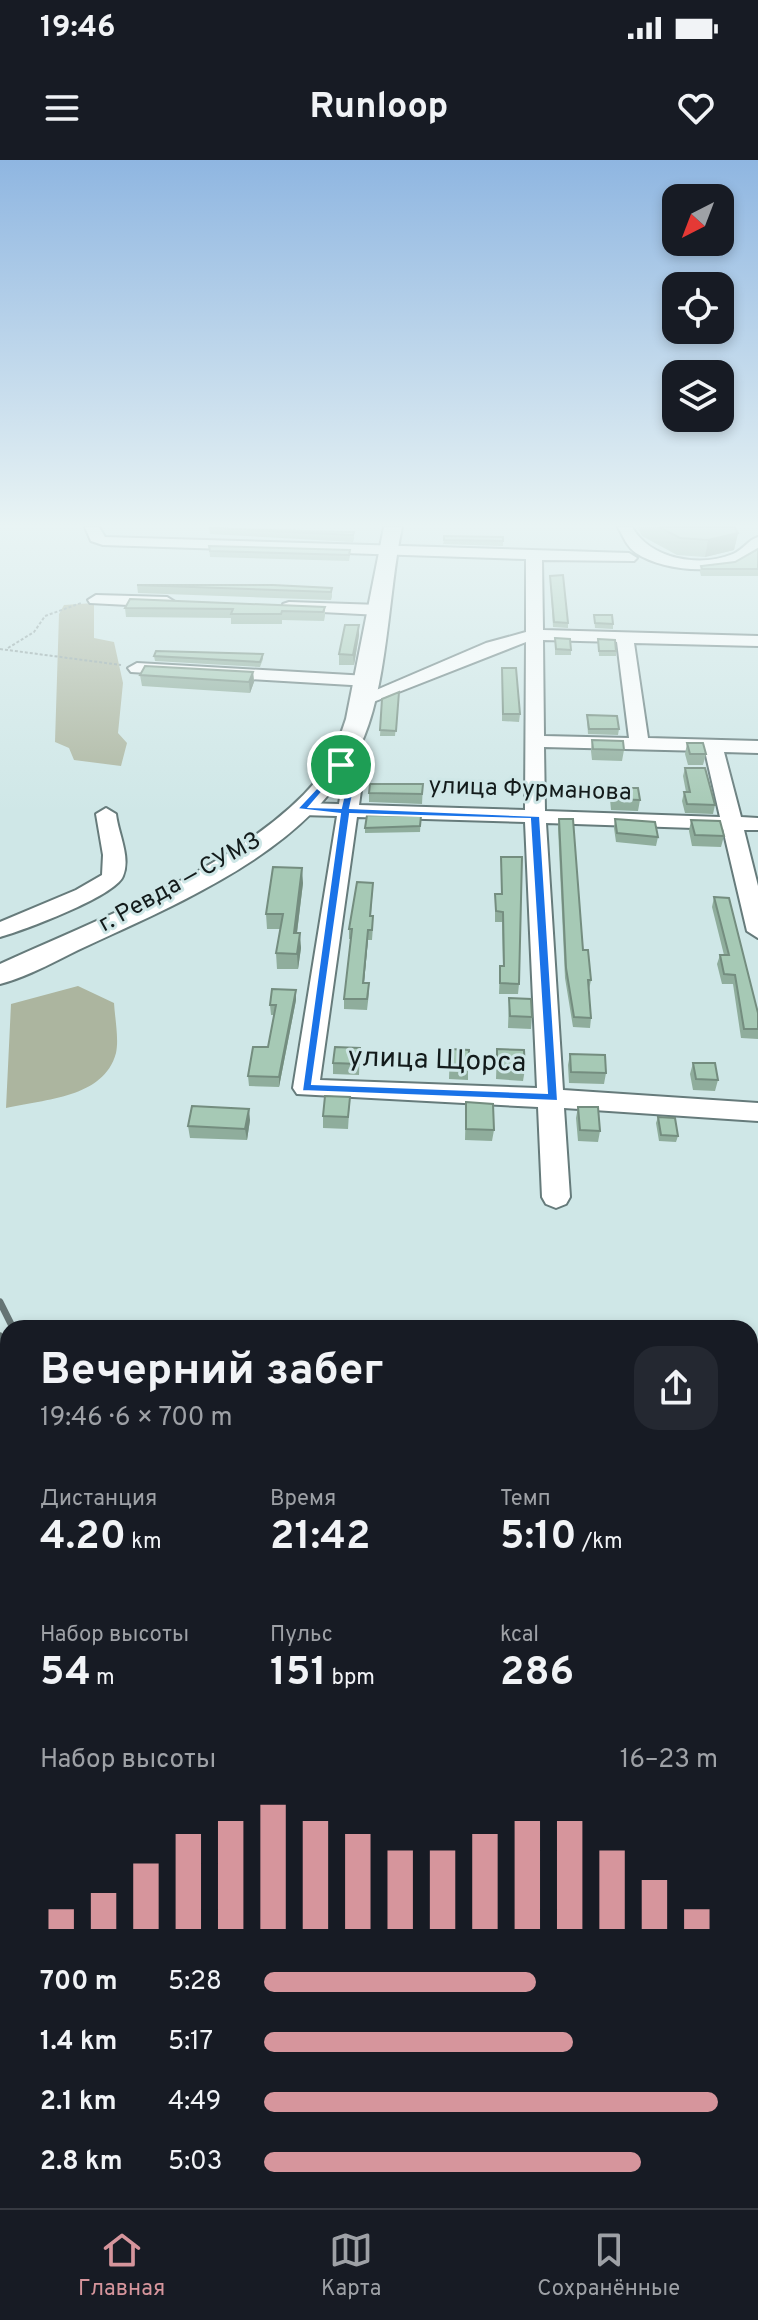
<!DOCTYPE html>
<html lang="ru">
<meta charset="utf-8">
<style>
:root{--surface:#171b24;--page:#242831;--text:#f1f3f6;--muted:#9ea1a6;--line:#363941;--accent:#d6959c}
body{margin:0;font-family:Overpass,sans-serif;background:var(--page);color:var(--text);height:100vh;display:flex;flex-direction:column;font-size:30px;white-space:nowrap}
*{box-sizing:border-box;margin:0}
p{font-size:26px;color:var(--muted)}
.icon{flex:none;width:44px;height:44px;fill:none;stroke:currentColor;stroke-width:2;stroke-linecap:round;stroke-linejoin:round}
.map{position:relative;flex:1;overflow:hidden}
.panel{position:absolute;left:0px;top:1160px;width:758px;height:888px;display:flex;flex-direction:column;background:var(--surface);border-radius:24px 24px 0 0;box-shadow:0 4px 12px #0003}
.panel>*{flex:none}
.needle{width:52px;rotate:222deg}
.tools{position:absolute;left:662px;top:24px;display:grid;gap:16px}
.tools a{display:grid;place-items:center;width:72px;height:72px;border-radius:16px;background:var(--surface);box-shadow:0 4px 12px #0003;font-size:40px}
.pin{position:absolute;display:grid;place-items:center;width:68px;height:68px;color:#fff;margin:-34px;border:4px solid #fff;border-radius:50%;box-shadow:0 2px 8px #0007}
.round{display:grid;place-items:center;flex:none;width:84px;height:84px;border-radius:24px;background:var(--page)}
.head{display:flex;align-items:center;justify-content:space-between;height:136px;padding:0 40px}
h1{font-size:44px;font-weight:700;line-height:60px}
.stats{display:grid;grid-template-columns:repeat(3,1fr);gap:12px;height:136px;padding:8px 40px}
.stats div{display:grid;align-content:center}
.stats b{font-size:40px;font-weight:700}
.stats small{font-size:22px;font-weight:400}
.stats p{font-size:22px}
.chart{height:224px;padding:16px 40px}
.chart p{display:flex;justify-content:space-between}
.chart svg{width:100%;height:144px;margin-top:8px;stroke:var(--accent);stroke-width:6}
ul{padding:0 40px;list-style:none;font-size:26px}
li{display:grid;grid-template-columns:128px 96px 1fr;align-items:center;height:60px}
li i{height:20px;border-radius:10px;background:var(--accent)}
.status{display:flex;justify-content:space-between;align-items:center;height:56px;padding:0 40px;background:var(--surface);direction:ltr}
.status svg{height:22px;fill:currentColor}
header{display:flex;justify-content:space-between;align-items:center;height:104px;padding:0 40px;background:var(--surface);font-size:36px;font-weight:700}
.tab-bar{display:flex;justify-content:space-around;align-items:center;height:112px;border-top:2px solid var(--line);background:var(--surface);font-size:22px;color:var(--muted)}
.tab-bar a{display:grid;justify-items:center;gap:4px}
.tab-bar .selected{color:var(--accent)}
.map>svg:first-child{display:block}
.built{fill:#bcdcdc}
.green{fill:#acb59f}
.lines{fill:none;stroke-linecap:round;stroke-linejoin:round}
.minor-casing{stroke:#667b7b;stroke-width:4}
.major-casing{stroke:#667b7b;stroke-width:4}
.path{stroke:#8c9e9e;stroke-width:2;stroke-dasharray:3 2;stroke-linecap:butt}
.minor{fill:#fff;fill-rule:evenodd}
.major{fill:#fff;fill-rule:evenodd}
.rail-far1{stroke:#657474;stroke-width:7}
.rail{stroke:#657474;stroke-width:9}
.wall{fill:#8fad9c}
.shaded-wall{fill:#748d7f}
.building{fill:#a6c9b5;stroke:#748d7f;stroke-width:2}
.route{fill:#1a73e8;stroke:#fff;stroke-width:2;fill-rule:evenodd}
.labels{text-anchor:middle;dominant-baseline:central;stroke-width:6;stroke-linejoin:round;paint-order:stroke}
.far-street-label{font-size:24px;fill:#131b1b;stroke:#cfe7e7}
.street-label{font-size:28px;fill:#131b1b;stroke:#cfe7e7}
</style>
<div class="status"><b>19:46</b><svg viewBox="0 0 49 12"><path d="M0 12V9h3v3zM5 12V6h3v6zM10 12V3h3v9zM15 12V0h3v12zM26 1h20v11H26zM47 4h2v5h-2z"/></svg></div>
<header><svg class="icon" aria-label="menu" viewBox="0 0 24 24"><path d="M4 6h16M4 12h16M4 18h16"/></svg>Runloop<svg class="icon" aria-label="heart" viewBox="0 0 24 24"><path d="M12 20l-8-8c-3-5 5-10 8-4 3-6 11-1 8 4z"/></svg></header>
<div class="map">
<svg width="758" height="2048" viewBox="0 0 758 2048">
<rect width="100%" height="100%" fill="#cfe7e7"/>
<path class="built" d="M8,1897V2040H68L69,2048H0V1900Z"/>
<path class="green" d="M94,443V478L114,482L123,523L118,573L127,583L121,606L74,600L69,588L55,582L59,454L64,445Z
M78,826L114,843C115,859 119,879 116,893C104,938 45,939 6,948L11,844Z"/>
<g class="lines">
<defs>
<path id="minor" d="M85,367H99L105,377L629,393L637,398L634,401L542,400L543,470L758,476V486L634,483L648,578L758,581V593L724,592L741,657L758,658V670H744L758,726V778L747,771L723,669L546,663L563,930L758,943V961L564,948L570,1037L566,1044L556,1048L546,1044L542,1037L538,947L297,934L293,928L337,656L301,655L291,649L301,643L339,644L343,617L331,605L341,599L348,601L363,616L359,645L525,650L526,482L368,544L362,545L353,540L486,483L526,472V399L103,385L91,381ZM543,480L617,482L629,578L544,576ZM544,587L705,591L720,657L545,651ZM357,657L525,662L537,928L320,920Z
M618,367H632C650,399 699,408 733,394C743,390 748,380 758,377V391C732,417 666,413 636,393C627,387 623,376 618,367Z
M96,435L167,437L175,442L167,447L90,443L88,440Z
M289,442L380,445L388,450L380,455L283,450V444Z
M137,503L368,516L377,521L368,526L131,512L128,508Z
M106,648L116,654C118,673 131,697 123,716C116,736 22,771 0,777V762L76,730L102,715L103,695L96,654Z"/>
<path id="major" d="M384,367H402C388,432 388,530 359,588C310,689 185,740 89,785C60,798 31,816 0,824V804C98,759 247,704 317,620C331,602 339,580 346,559Z"/>
</defs>
<use href="#minor" class="minor-casing"/>
<use href="#major" class="major-casing"/>
<path class="path" d="M8,488L34,472L45,456L81,443
M0,489L121,505"/>
<use href="#minor" class="minor"/>
<use href="#major" class="major"/>
<path class="rail-far1" d="M0,1142L13,1168
M0,1176L8,1191
M0,1365L8,1392"/>
<path class="rail" d="M127,2040L128,2048
M147,2040L148,2048
M636,2040L641,2048
M688,2040L694,2048"/>
</g>
<path class="wall" d="M637,367H734L738,373L734,390L705,397L677,395L642,376Z
M209,368L354,372V379L353,382L210,374Z
M503,377V386L443,384L444,380Z
M209,386L350,390V396L349,401L210,397Z
M758,389V416H701L700,412L701,406L735,402Z
M550,416L568,463V468L553,467Z
M137,425L332,428V437L331,440L138,433Z
M325,447V456L324,461L282,460V464H231V458L126,457L125,448Z
M594,455L613,464V469L595,468Z
M359,465V475L354,505H339V494Z
M555,478L571,490V495H555Z
M598,479L616,491V496H599Z
M263,494V499L260,507L155,501L154,496Z
M502,508L520,554L519,562L502,561Z
M253,512L254,522L250,533L142,526L140,515Z
M399,532L395,576H380L382,539Z
M587,555L619,569L618,575L588,574L587,560Z
M592,580L624,590L622,601L592,600L591,591Z
M687,583L706,594L703,605H688L685,594Z
M685,608L715,645L713,654L685,653L682,641L684,632H686L683,616Z
M423,624L422,644L369,642V633Z
M611,628L640,640L638,651L611,650L610,639Z
M421,656L420,672L365,673V668Z
M559,659L583,790L591,820L589,830L591,858L590,868L573,867L565,818L558,668Z
M615,659L658,677L656,686L616,682L614,668Z
M691,660L724,676L721,687L692,686L689,671Z
M501,697L519,824L518,834H499L500,806H503L502,762H495V734H501Z
M303,723L297,773L301,788L298,809H277L276,793L280,769H267L266,754Z
M373,723L371,756H373V766L372,780H368L364,823L369,833L367,850L344,849V839L351,779H349V769Z
M714,737L758,853V879L741,878L733,824H722L717,804L720,795H724L712,747Z
M509,838L532,857L531,869L508,868Z
M296,840L279,927L249,926L248,916L268,887L274,855H271L270,845Z
M360,888L359,915L333,914V903Z
M450,889L468,908V920L449,919Z
M497,889L525,909L523,921L496,919Z
M570,894L606,913L604,924L569,923L568,905Z
M693,903L718,920L715,931L693,930L690,914Z
M350,937L348,969L323,968V956Z
M466,942L494,970L492,981L465,980Z
M578,947L600,971L598,982L578,981L576,958Z
M658,957L678,976L676,982L659,981L656,963Z
M250,960L247,980L190,978L188,966Z"/>
<path class="shaded-wall" d="M738,373L734,390L705,397L708,380Z
M359,465V475L354,505L353,495Z
M253,512L254,522L250,533L249,522Z
M302,708L303,723L295,788L294,773Z
M368,770V780L363,833V823Z
M300,773L301,788L298,809L297,794Z
M296,830V840L279,927V917Z
M249,949L250,960L247,980L245,969Z"/>
<path class="building" d="M659,367H734L738,373L708,380L680,378Z
M209,368L305,371L354,372L353,375Z
M444,376L503,377V381L444,380Z
M209,386L350,390L349,395L210,391Z
M758,389V409H702L701,406L735,402Z
M563,415L568,463L554,462L550,416Z
M137,425H273L332,428L331,432Z
M130,439L325,447L323,452L282,451L281,454H231L233,449L125,448Z
M594,455H612L613,464L595,463Z
M345,465H359L353,495L339,494Z
M555,478L570,479L571,490L556,489Z
M598,479L615,480L616,491H599Z
M156,491L263,494L260,502L154,496Z
M145,506L253,512L249,522L140,515Z
M502,508H516L520,554H503Z
M399,532L396,571L380,570L382,539Z
M587,555L617,556L619,569H589Z
M592,580L623,581L624,590L593,589Z
M687,583H703L706,594H690Z
M685,608H705L715,645L687,644L684,632H690Z
M370,624H423L422,634L369,633Z
M611,628H638L640,640L613,639Z
M367,655L421,656L420,666L365,668Z
M559,659H573L583,790H588L591,820H588L591,858L574,857L566,808Z
M615,659L655,662L658,677L617,673Z
M691,660L720,661L724,676L695,675Z
M501,697H522L519,824L500,823V806H504L503,752L496,751L495,734H502Z
M273,707L302,708L294,773H300L297,794L276,793L283,754H266Z
M357,722L373,723L370,756H373L372,770H368L363,823H369L367,839H344L352,769H349Z
M714,737L729,738L758,853V869H744L735,815L724,814L720,795H729Z
M272,829L296,830L279,917L248,916L253,887H268L276,845H270Z
M509,838L531,839L532,857L510,856Z
M335,887L360,888L359,904L333,903Z
M450,889L469,890L468,908L449,907Z
M497,889L524,890L525,909L497,908Z
M570,894L605,895L606,913L571,912Z
M693,903H715L718,920L696,919Z
M325,936L350,937L348,957L323,956Z
M466,942L493,944L494,970L466,969Z
M192,946L249,949L245,969L188,966Z
M578,947H598L600,971L580,970Z
M658,957L675,958L678,976L661,975Z"/>
<linearGradient id="sky" x2="0" y2="1"><stop stop-color="#8fb6e1"/><stop offset="0.56" stop-color="#e9f4f4"/><stop offset="1" stop-color="#e9f4f4" stop-opacity="0"/></linearGradient>
<rect width="758" height="653" fill="url(#sky)"/>
<path class="route" d="M341,602L357,616L350,648L540,656L558,941L302,931L340,654L297,649ZM341,610L348,617L341,648L309,647ZM350,654L530,659L547,933L312,924Z"/>
<g class="labels">
<g class="far-street-label">
<text transform="translate(530 630) rotate(2)">улица Фурманова</text>
<text transform="translate(180 723) rotate(-29)">г. Ревда — СУМЗ</text>
</g>
<g class="street-label">
<text transform="translate(437 901) rotate(2)">улица Щорса</text>
</g>
</g>
</svg>
<div class="tools">
<a><svg class="needle" viewBox="-14 -14 28 28"><path d="M0-13l5 13h-10z" fill="#e53935"/><path d="M0 13l5-13h-10z" fill="#9ea1a6"/></svg></a>
<a><svg class="icon" aria-label="locate" viewBox="0 0 24 24"><circle cx="12" cy="12" r="6"/><path d="M12 2v4M12 18v4M2 12h4M18 12h4"/></svg></a>
<a><svg class="icon" aria-label="layers" viewBox="0 0 24 24"><path d="M12 4l9 5-9 5-9-5zM3 14l9 5 9-5"/></svg></a>
</div>
<div class="pin" style="left:341px;top:605px;background:#1e9e55"><svg class="icon" aria-label="arrive" viewBox="0 0 24 24"><path d="M6 21V4h12l-3 4 3 4H6"/></svg></div>
<section class="panel">
<div class="head"><div><h1>Вечерний забег</h1><p>19:46 · 6 × 700 m</p></div><a class="round"><svg class="icon" aria-label="share" viewBox="0 0 24 24"><path d="M12 15V3M7 8l5-5 5 5M5 13v7h14v-7"/></svg></a></div>
<div class="stats">
<div><p>Дистанция</p><b>4.20<small> km</small></b></div>
<div><p>Время</p><b>21:42</b></div>
<div><p>Темп</p><b>5:10<small> /km</small></b></div>
</div>
<div class="stats">
<div><p>Набор высоты</p><b>54<small> m</small></b></div>
<div><p>Пульс</p><b>151<small> bpm</small></b></div>
<div><p>kcal</p><b>286</b></div>
</div>
<div class="chart"><p><span>Набор высоты</span>16–23 m</p>
<svg viewBox="0 0 160 44" preserveAspectRatio="none"><path d="M5 44V38M15 44V33M25 44V24M35 44V15M45 44V11M55 44V6M65 44V11M75 44V15M85 44V20M95 44V20M105 44V15M115 44V11M125 44V11M135 44V20M145 44V29M155 44V38"/></svg>
</div>
<ul>
<li><b>700 m</b>5:28<i style="width:60%"></i></li>
<li><b>1.4 km</b>5:17<i style="width:68%"></i></li>
<li><b>2.1 km</b>4:49<i style="width:100%"></i></li>
<li><b>2.8 km</b>5:03<i style="width:83%"></i></li>
</ul>
</section>
</div>
<nav class="tab-bar">
<a class="selected"><svg class="icon" aria-label="home" viewBox="0 0 24 24"><path d="M3 11l9-7 9 7M6 9v11h12V9"/></svg>Главная</a>
<a><svg class="icon" aria-label="map" viewBox="0 0 24 24"><path d="M3 6l6-2 6 2 6-2v14l-6 2-6-2-6 2zM9 4v14M15 6v14"/></svg>Карта</a>
<a><svg class="icon" aria-label="saved" viewBox="0 0 24 24"><path d="M7 4h10v16l-5-4-5 4z"/></svg>Сохранённые</a>
</nav>
